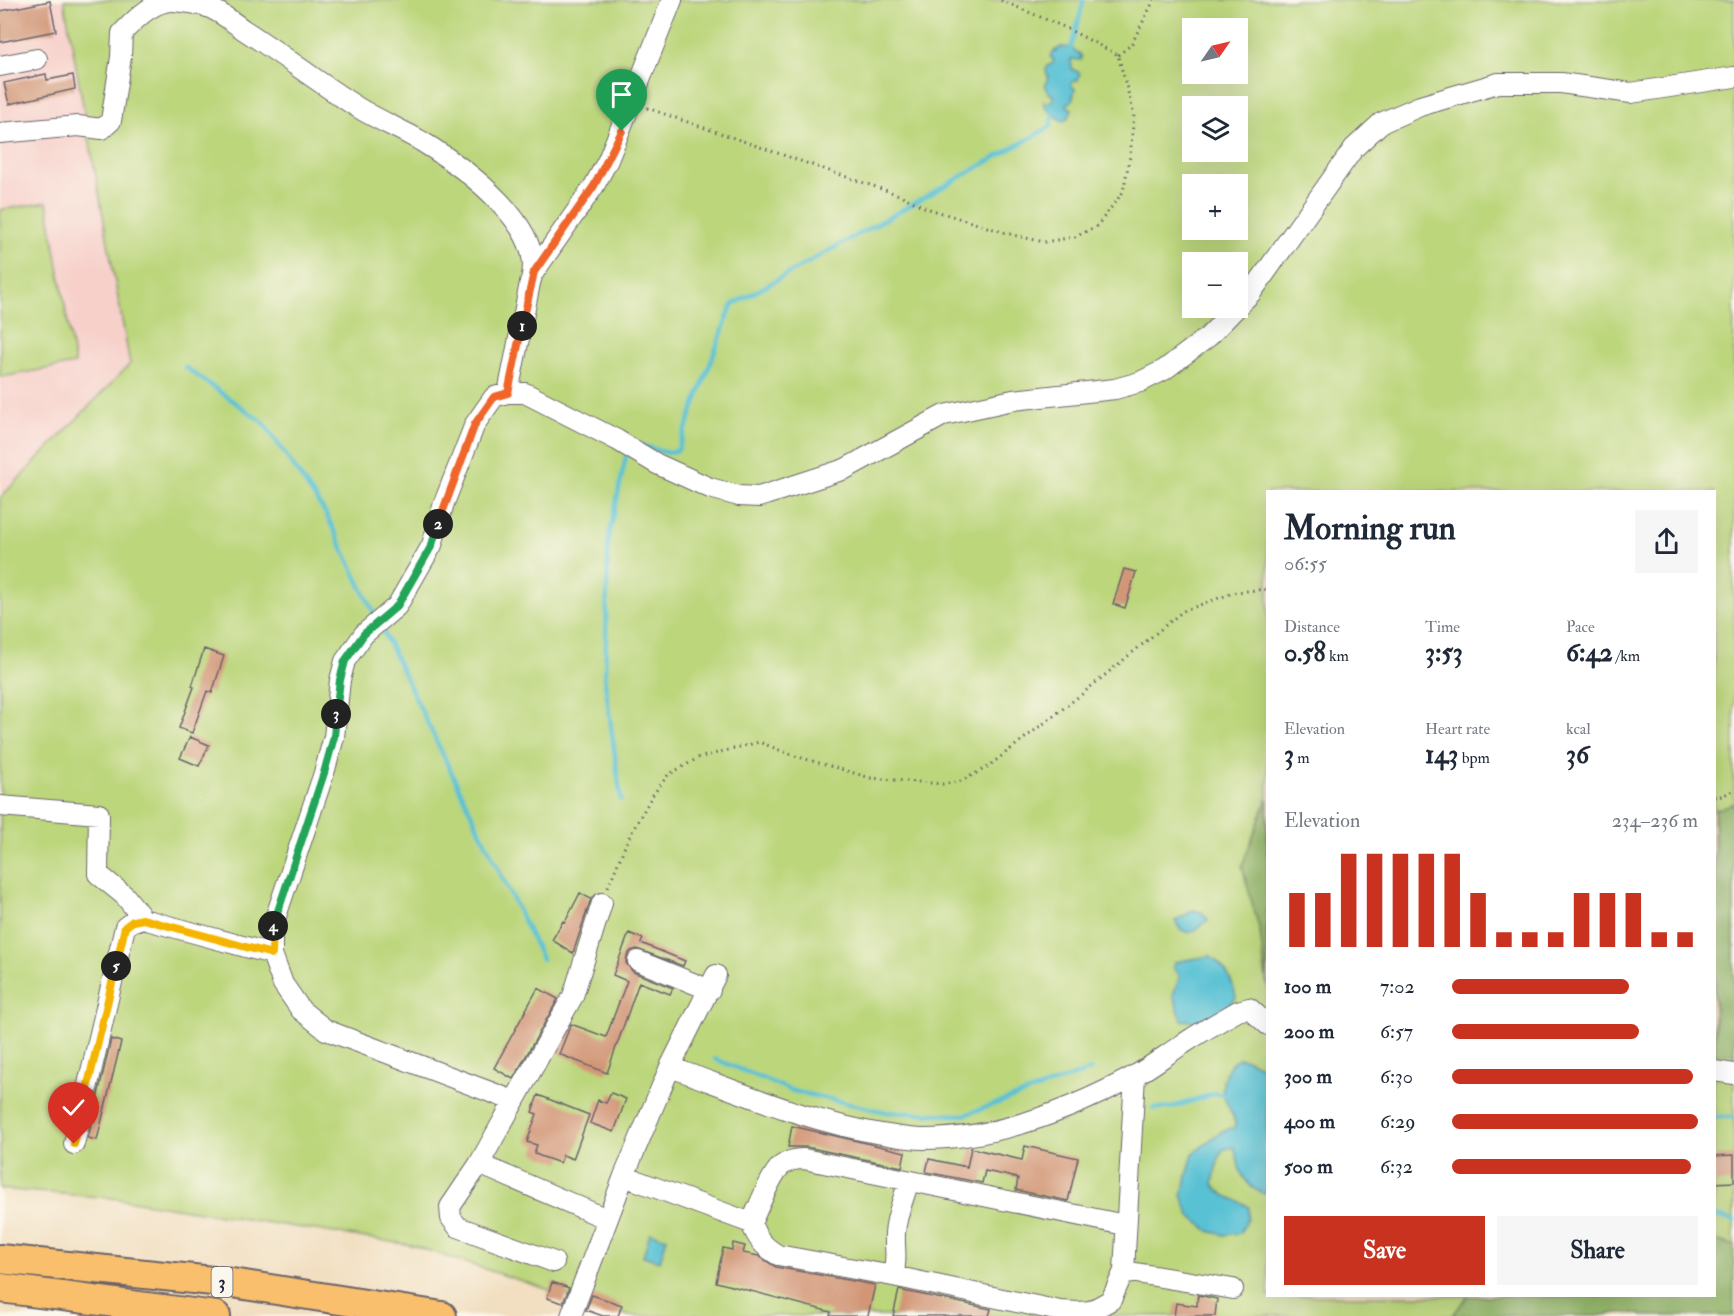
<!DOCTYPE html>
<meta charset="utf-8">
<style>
:root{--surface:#fff;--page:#f6f6f7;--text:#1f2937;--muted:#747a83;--accent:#c8321e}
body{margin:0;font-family:"IM FELL Double Pica",serif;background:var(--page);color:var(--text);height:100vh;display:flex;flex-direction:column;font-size:22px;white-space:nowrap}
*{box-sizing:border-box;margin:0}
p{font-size:20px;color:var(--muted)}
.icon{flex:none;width:33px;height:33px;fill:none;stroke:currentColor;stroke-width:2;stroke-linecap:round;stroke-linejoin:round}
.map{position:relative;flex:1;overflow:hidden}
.sheet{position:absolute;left:1266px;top:490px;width:450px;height:807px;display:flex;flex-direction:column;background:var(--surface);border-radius:0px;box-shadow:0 6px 24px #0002}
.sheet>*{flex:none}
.needle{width:39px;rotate:56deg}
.buttons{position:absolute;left:1182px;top:18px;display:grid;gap:12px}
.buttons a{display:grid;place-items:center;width:66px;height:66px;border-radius:0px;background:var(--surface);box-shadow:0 6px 24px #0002;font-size:30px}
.pin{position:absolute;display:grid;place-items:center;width:51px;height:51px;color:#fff;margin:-62px -26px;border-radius:50% 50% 50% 0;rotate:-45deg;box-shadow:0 0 6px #0007}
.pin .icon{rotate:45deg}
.km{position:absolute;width:30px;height:30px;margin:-15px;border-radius:50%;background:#222;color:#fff;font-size:16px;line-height:30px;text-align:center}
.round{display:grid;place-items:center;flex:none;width:63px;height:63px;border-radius:0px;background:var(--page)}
.overview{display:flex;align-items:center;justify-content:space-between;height:102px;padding:0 18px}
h1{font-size:33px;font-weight:800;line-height:45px}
.stats{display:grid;grid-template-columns:repeat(3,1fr);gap:9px;height:102px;padding:6px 18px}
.stats div{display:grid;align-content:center}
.stats b{font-size:26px;font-weight:800}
.stats small{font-size:16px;font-weight:400}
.stats p{font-size:16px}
.chart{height:168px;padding:12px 18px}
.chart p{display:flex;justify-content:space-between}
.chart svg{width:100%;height:108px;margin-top:6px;stroke:var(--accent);stroke-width:6}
.action{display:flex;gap:12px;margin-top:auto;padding:12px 18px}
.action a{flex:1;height:69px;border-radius:0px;background:var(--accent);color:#fff;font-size:24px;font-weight:800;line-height:69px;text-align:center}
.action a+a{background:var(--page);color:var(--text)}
ul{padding:0 18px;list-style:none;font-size:20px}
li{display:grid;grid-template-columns:96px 72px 1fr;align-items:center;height:45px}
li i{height:15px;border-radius:8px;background:var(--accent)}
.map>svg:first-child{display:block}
.built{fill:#f7d0ca}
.green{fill:#bcd67c;stroke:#6f7c5c;stroke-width:1.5;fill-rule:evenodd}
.forest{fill:#95b76c;stroke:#5c6c54;stroke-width:1.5}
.water{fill:#58c1d4;stroke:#3d7288;stroke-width:1.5}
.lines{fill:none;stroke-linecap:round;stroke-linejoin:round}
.stream{stroke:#58c1d4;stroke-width:4.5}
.building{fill:#d29677}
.minor-casing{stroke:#6b646a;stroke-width:22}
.highway-casing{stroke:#6b646a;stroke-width:32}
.path{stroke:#6b646a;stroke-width:3;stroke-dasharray:1.5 4.5;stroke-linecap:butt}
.minor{stroke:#fff;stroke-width:20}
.highway{stroke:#f9bf6d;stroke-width:28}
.split-1-casing{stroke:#fff;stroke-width:12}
.split-2-casing{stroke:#fff;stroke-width:12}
.split-3-casing{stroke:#fff;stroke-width:12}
.split-4-casing{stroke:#fff;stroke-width:12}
.split-5-casing{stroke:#fff;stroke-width:12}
.split-6-casing{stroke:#fff;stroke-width:12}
.split-1{stroke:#f0652b;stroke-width:8}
.split-2{stroke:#f0652b;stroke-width:8}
.split-3{stroke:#22a559;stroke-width:8}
.split-4{stroke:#22a559;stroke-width:8}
.split-5{stroke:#f5b400;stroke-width:8}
.split-6{stroke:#f5b400;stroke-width:8}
.labels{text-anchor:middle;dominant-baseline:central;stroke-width:4.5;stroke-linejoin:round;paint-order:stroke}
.shield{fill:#fbf7ec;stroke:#636270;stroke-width:1.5}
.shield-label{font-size:18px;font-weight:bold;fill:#22223b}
</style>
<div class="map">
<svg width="1734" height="1316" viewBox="0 0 1734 1316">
<rect width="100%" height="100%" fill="#fbf7ec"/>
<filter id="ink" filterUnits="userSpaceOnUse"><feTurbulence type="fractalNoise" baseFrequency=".0167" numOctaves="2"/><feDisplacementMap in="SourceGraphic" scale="12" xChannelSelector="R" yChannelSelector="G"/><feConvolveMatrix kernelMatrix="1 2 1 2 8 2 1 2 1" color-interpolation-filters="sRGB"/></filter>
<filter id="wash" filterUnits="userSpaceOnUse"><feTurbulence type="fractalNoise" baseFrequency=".008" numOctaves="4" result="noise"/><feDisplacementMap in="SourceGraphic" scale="24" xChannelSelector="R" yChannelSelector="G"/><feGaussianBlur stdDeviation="1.35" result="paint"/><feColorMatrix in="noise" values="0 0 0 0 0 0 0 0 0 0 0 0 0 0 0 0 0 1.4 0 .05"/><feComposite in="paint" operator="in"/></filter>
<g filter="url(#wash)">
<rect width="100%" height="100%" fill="#f2dfc1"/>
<path class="built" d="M0,0H64L130,364L0,498Z"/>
<path class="green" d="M64,0H1734V1246L1714,1240V492H1268V1296H1468L1452,1316H629L411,1245L112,1198L0,1189V498L130,364ZM1192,28H1238V74H1192ZM1192,106H1238V152H1192ZM1192,184H1238V230H1192ZM1192,262H1238V308H1192Z
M47,202L75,364L0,377V210Z"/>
<path class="forest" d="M1267,799V987L1260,932L1242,866Z
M1734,803V1054H1715V810Z
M1715,1240L1734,1246V1316H1643C1628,1310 1613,1314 1597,1316H1452L1468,1296H1714Z"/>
<path class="water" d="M1061,47L1071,48L1081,55V60L1071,59L1072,69L1080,73L1078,80L1072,82L1071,85L1075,89L1072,101L1068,103L1067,106L1072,109L1068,119L1062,121L1046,108L1044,101L1047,103L1053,100V95L1049,93L1045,85L1048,77L1046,71L1047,66L1052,64L1054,60L1050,57L1053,52Z
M1194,910L1203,913L1208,920L1199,928L1188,933L1180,929L1175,921Z
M1210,956C1225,966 1233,980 1236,998L1216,1016L1199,1027L1192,1021L1182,1020L1173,995L1180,976L1173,967L1175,962Z
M1238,1058L1246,1059L1267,1069V1194C1254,1192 1243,1180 1239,1167C1237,1159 1238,1154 1233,1147L1222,1150L1216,1168L1213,1184C1224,1199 1234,1197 1249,1207L1248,1218L1240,1233L1224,1235L1209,1231L1190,1216L1182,1195L1193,1154L1220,1132L1235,1127C1236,1115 1227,1108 1224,1096C1220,1082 1226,1066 1238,1058Z
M650,1233L667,1238L660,1261L643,1256Z"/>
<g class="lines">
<path class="stream" d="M1070,52L1084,0
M185,367L264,423L326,514L376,617
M640,445L668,453L678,450L732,305L1050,127L1054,110
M381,627L542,959
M621,800L605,682L608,541L626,456L629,452
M715,1059L793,1091L886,1112L964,1115L1091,1070
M1153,1108H1170L1216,1093L1224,1095
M1714,1117H1734
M1714,1215L1734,1221"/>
</g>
<g id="blocks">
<path class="building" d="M50,1L56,31L0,42V11Z
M46,74L47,80L73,75L75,89L9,104L4,83Z
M1124,569L1136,572L1125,608L1113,604Z
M204,649L224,656L212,693L207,691L192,733L179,728L194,687L192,686Z
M190,737L209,745L199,766L180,758Z
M580,893L591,899L573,953L552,940L563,921L565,922Z
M629,933L643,939L641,943L685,961L683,966L637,949L631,951L627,956L626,963L633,972L673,988L670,994L639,982L607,1073L559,1054L571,1024L606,1037L627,981L613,975Z
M538,988L558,999L513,1079L494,1068Z
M111,1039L121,1042L97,1140L88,1138Z
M611,1093L626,1099L614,1132L590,1123L598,1100L606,1103Z
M538,1095L589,1115L573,1159L563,1155L560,1163L540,1156L534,1153L537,1145L527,1142L537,1114L532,1112Z
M792,1126L905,1152L902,1167L806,1147H788Z
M1025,1146L1078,1158L1068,1201L1016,1190L1018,1178L985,1171L982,1183L926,1172L929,1159L967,1167L971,1148L1022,1160Z
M1734,1155V1182L1714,1183V1156Z
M733,1243L745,1246L743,1253L759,1256L776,1267L875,1285L868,1316H830L831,1312L716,1282L723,1248L732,1250Z
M552,1282L569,1288L563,1303L547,1298Z
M899,1290L991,1309L989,1316H893Z
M592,1295L622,1305L618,1316H603L586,1310Z
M1198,1295L1217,1299L1215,1316H1174L1176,1303L1197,1306Z"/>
</g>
</g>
<g filter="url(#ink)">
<use href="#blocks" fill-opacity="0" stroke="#6b646a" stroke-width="1.5"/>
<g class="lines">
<defs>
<path id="minor" d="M0,66L37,59
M0,133L78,126L102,129L111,121L121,57L122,33C135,20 153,0 174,1C185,2 200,4 210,8C222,13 234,23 244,30C283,55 319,83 357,107C378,120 400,129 421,141C462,166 550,228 530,283L508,393
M534,272L594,186L608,160L672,0
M1238,306L1251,293L1354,148L1381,123L1420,106L1498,83H1561L1631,93L1734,77
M0,806L99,814L98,874L125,896L143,919
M638,961L710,990
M670,1067C740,1092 809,1122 882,1134C895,1136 909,1139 923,1139C996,1139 1071,1110 1134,1076C1151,1067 1167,1054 1183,1044C1201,1032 1220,1021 1238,1011L1249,1008L1268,1025
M1714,1071L1734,1074
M514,1101L326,1030L301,1010L283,984L272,954V928L324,773L334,737L340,680L345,661L364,634L397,606L432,545L444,503L475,424L494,397L508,393H525L617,440L657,464L710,488L739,496L759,497L845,469L944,415L1013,400L1115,389L1140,382L1164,370L1208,337L1236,308
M74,1144L125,927L133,921L143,919L272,954
M479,1164L607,1219
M624,1176L751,1223C757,1239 764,1247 778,1255L893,1276L1060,1311L1078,1312L1091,1311L1111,1300L1124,1271L1135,1075
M751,1223C758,1209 770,1176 781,1166C787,1161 796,1159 804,1159L1125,1225
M554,1262L458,1227L451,1218L450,1207L479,1164L573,996L602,903
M1124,1271L1233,1289
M893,1276C898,1258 894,1249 895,1233C896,1215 904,1198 909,1181
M571,1316L624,1176L670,1067L716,975"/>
<path id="highway" d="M0,1259L232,1283L442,1316
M0,1288L216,1316"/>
</defs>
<use href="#minor" class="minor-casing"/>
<use href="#highway" class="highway-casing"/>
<path class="path" d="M1118,55L1131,45L1154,0
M647,108L902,196L926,208L1013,235L1044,242L1075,237L1097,226L1123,192L1130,156L1134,115L1118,55L1064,27L1000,0
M1714,797L1722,796L1734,790
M608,887L628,839L652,796L668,775L698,758L759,742L795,756L871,778L943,784L961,781L986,768L1082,694L1183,611L1236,592L1268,589"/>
<use href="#minor" class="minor"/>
<use href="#highway" class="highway"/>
</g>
</g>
<g class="lines" filter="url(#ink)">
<defs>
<path id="split-1" d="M522,326L534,272L594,186L622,131"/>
<path id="split-2" d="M438,524L475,424L494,397L508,393L522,326"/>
<path id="split-3" d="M336,714L340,680L345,661L364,634L397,606L432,545L438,524"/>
<path id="split-4" d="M273,926L324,773L334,737L336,714"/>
<path id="split-5" d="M116,966L125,927L133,921L143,919L272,954L273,926"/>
<path id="split-6" d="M74,1144L116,966"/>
</defs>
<use href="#split-1" class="split-1-casing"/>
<use href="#split-2" class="split-2-casing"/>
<use href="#split-3" class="split-3-casing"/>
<use href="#split-4" class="split-4-casing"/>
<use href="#split-5" class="split-5-casing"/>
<use href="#split-6" class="split-6-casing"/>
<use href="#split-1" class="split-1"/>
<use href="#split-2" class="split-2"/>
<use href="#split-3" class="split-3"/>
<use href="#split-4" class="split-4"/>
<use href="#split-5" class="split-5"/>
<use href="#split-6" class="split-6"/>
</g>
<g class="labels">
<rect class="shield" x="211.5" y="1267" width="21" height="30" rx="4.5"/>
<g class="shield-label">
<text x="222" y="1282">3</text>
</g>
</g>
</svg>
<div class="buttons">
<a><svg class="needle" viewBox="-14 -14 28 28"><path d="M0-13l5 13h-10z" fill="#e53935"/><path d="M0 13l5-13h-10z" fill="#747a83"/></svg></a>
<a><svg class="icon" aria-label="layers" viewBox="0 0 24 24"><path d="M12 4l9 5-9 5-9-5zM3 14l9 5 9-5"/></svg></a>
<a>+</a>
<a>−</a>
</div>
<div class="pin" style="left:622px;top:131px;background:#1e9e55"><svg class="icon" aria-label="arrive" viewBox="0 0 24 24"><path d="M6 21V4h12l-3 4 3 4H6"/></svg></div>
<div class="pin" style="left:74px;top:1144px;background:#d93025"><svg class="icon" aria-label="check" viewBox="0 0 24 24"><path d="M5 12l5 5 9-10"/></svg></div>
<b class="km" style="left:522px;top:326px">1</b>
<b class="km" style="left:438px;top:524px">2</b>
<b class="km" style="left:336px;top:714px">3</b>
<b class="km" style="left:273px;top:926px">4</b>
<b class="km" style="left:116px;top:966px">5</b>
<section class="sheet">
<div class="overview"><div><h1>Morning run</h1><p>06:55</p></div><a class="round"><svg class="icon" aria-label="share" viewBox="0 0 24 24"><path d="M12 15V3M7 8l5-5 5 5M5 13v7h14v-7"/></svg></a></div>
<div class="stats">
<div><p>Distance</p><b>0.58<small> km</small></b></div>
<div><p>Time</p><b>3:53</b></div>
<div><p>Pace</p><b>6:42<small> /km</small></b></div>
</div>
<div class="stats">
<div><p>Elevation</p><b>3<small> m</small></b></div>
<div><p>Heart rate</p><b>143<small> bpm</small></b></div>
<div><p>kcal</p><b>36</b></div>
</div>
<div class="chart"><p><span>Elevation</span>234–236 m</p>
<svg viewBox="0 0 160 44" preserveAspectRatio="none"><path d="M5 44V22M15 44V22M25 44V6M35 44V6M45 44V6M55 44V6M65 44V6M75 44V22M85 44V38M95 44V38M105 44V38M115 44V22M125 44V22M135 44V22M145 44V38M155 44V38"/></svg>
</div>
<ul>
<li><b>100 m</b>7:02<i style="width:72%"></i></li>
<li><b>200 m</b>6:57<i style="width:76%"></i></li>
<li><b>300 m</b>6:30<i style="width:98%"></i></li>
<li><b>400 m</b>6:29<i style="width:100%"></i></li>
<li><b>500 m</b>6:32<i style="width:97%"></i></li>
</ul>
<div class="action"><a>Save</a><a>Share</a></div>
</section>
</div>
